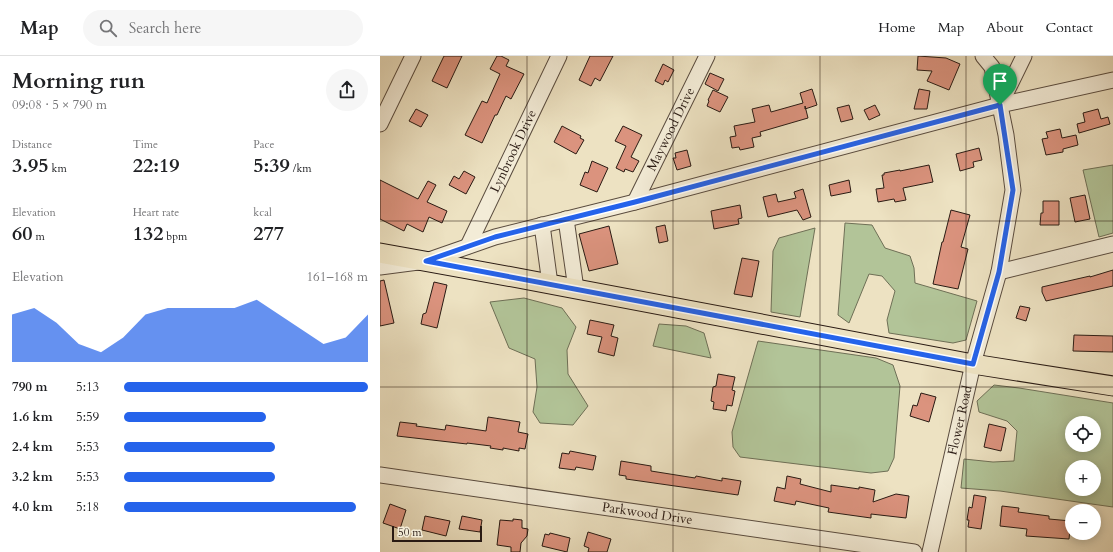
<!DOCTYPE html>
<meta charset="utf-8">
<style>
:root{--surface:#fff;--page:#f6f6f6;--text:#202124;--muted:#757577;--line:#e0e0e0;--accent:#2563eb}
body{margin:0;font-family:Cardo,serif;background:var(--page);color:var(--text);height:100vh;display:flex;flex-direction:column;font-size:15px;white-space:nowrap}
*{box-sizing:border-box;margin:0}
p{font-size:13px;color:var(--muted)}
.icon{flex:none;width:22px;height:22px;fill:none;stroke:currentColor;stroke-width:2;stroke-linecap:round;stroke-linejoin:round}
.map{position:relative;flex:1;overflow:hidden}
.sheet{display:flex;flex-direction:column;background:var(--surface);width:380px}
.sheet>*{flex:none}
.buttons{position:absolute;left:685px;top:360px;display:grid;gap:8px}
.buttons a{display:grid;place-items:center;width:36px;height:36px;border-radius:50%;background:var(--surface);box-shadow:0 2px 10px #0003;font-size:20px}
.scale{position:absolute;left:12px;bottom:10px;width:90px;box-sizing:border-box;padding-left:4px;border:2px solid #291a13;border-top:0;font-size:11px;line-height:14px;white-space:nowrap;color:#291a13;-webkit-text-stroke:3px #f3ecd7;paint-order:stroke}
.pin{position:absolute;display:grid;place-items:center;width:34px;height:34px;color:#fff;margin:-41px -17px;border-radius:50% 50% 50% 0;rotate:-45deg;box-shadow:0 0 4px #0007}
.pin .icon{rotate:45deg}
.round{display:grid;place-items:center;flex:none;width:42px;height:42px;border-radius:21px;background:var(--page)}
.summary{display:flex;align-items:center;justify-content:space-between;height:68px;padding:0 12px}
h1{font-size:22px;font-weight:800;line-height:30px}
.stats{display:grid;grid-template-columns:repeat(3,1fr);gap:6px;height:68px;padding:4px 12px}
.stats div{display:grid;align-content:center}
.stats b{font-size:20px;font-weight:800}
.stats small{font-size:11px;font-weight:400}
.stats p{font-size:11px}
.chart{height:112px;padding:8px 12px}
.chart p{display:flex;justify-content:space-between}
.chart svg{width:100%;height:72px;margin-top:4px;fill:var(--accent);opacity:.7}
ul{padding:0 12px;list-style:none;font-size:13px}
li{display:grid;grid-template-columns:64px 48px 1fr;align-items:center;height:30px}
li i{height:10px;border-radius:5px;background:var(--accent)}
header{display:flex;align-items:center;gap:24px;box-sizing:border-box;height:56px;padding:0 20px;background:var(--surface);border-bottom:1px solid var(--line)}
header strong{font-size:19px}
nav{display:flex;gap:22px;margin-inline-start:auto;font-size:14px}
.search{width:280px;height:36px;background:var(--page);display:flex;align-items:center;gap:10px;box-sizing:border-box;padding:0 14px;border-radius:22px;color:var(--muted);font-size:15px}
main{display:flex;flex:1;min-height:0}
.map>svg:first-child{display:block}
.green{fill:#b2c498;stroke:#6e6f56;fill-rule:evenodd}
.building{fill:#db937e;stroke:#291a13}
.lines{fill:none;stroke-linecap:round;stroke-linejoin:round}
.minor-casing{stroke:#5a4c3f;stroke-width:17}
.major-casing{stroke:#291a13;stroke-width:21}
.minor{stroke:#f3ecd7;stroke-width:15}
.major{stroke:#ede2c2;stroke-width:19}
.route-casing{stroke:#fff;stroke-width:8}
.route{stroke:#2563eb;stroke-width:5}
.grid{fill:none;stroke:#291a13;stroke-width:1;stroke-opacity:0.55}
.labels{text-anchor:middle;dominant-baseline:central;stroke-width:3;stroke-linejoin:round;paint-order:stroke}
.street-label{font-size:13px;fill:#291a13;stroke:#f3ecd7}
</style>
<header>
<strong>Map</strong>
<div class="search"><svg class="icon" aria-label="search" viewBox="0 0 24 24"><circle cx="10" cy="10" r="6"/><path d="M15 15l6 6"/></svg>Search here</div>
<nav><a>Home</a><a>Map</a><a>About</a><a>Contact</a></nav>
</header>
<main>
<section class="sheet">
<div class="summary"><div><h1>Morning run</h1><p>09:08 · 5 × 790 m</p></div><a class="round"><svg class="icon" aria-label="share" viewBox="0 0 24 24"><path d="M12 15V3M7 8l5-5 5 5M5 13v7h14v-7"/></svg></a></div>
<div class="stats">
<div><p>Distance</p><b>3.95<small> km</small></b></div>
<div><p>Time</p><b>22:19</b></div>
<div><p>Pace</p><b>5:39<small> /km</small></b></div>
</div>
<div class="stats">
<div><p>Elevation</p><b>60<small> m</small></b></div>
<div><p>Heart rate</p><b>132<small> bpm</small></b></div>
<div><p>kcal</p><b>277</b></div>
</div>
<div class="chart"><p><span>Elevation</span>161–168 m</p>
<svg viewBox="0 0 160 44" preserveAspectRatio="none"><path d="M0 44V15L10 11L20 20L30 33L40 38L50 29L60 15L70 11L80 11L90 11L100 11L110 6L120 15L130 24L140 33L150 29L160 15V44z"/></svg>
</div>
<ul>
<li><b>790 m</b>5:13<i style="width:100%"></i></li>
<li><b>1.6 km</b>5:59<i style="width:58%"></i></li>
<li><b>2.4 km</b>5:53<i style="width:62%"></i></li>
<li><b>3.2 km</b>5:53<i style="width:62%"></i></li>
<li><b>4.0 km</b>5:18<i style="width:95%"></i></li>
</ul>
</section>
<div class="map">
<svg width="733" height="496" viewBox="0 0 733 496">
<rect width="100%" height="100%" fill="#ede2c2"/>
<filter id="stains"><feTurbulence type="fractalNoise" baseFrequency=".005" numOctaves="4"/><feColorMatrix values="0 0 0 0 .2 0 0 0 0 .09 0 0 0 0 .02 0 0 0 .5 -.17"/></filter>
<radialGradient id="worn" r=".72"><stop offset=".6" stop-color="#630" stop-opacity="0"/><stop offset="1" stop-color="#630" stop-opacity=".3"/></radialGradient>
<path class="green" d="M733,109V177L719,181L703,114Z
M465,167L492,169L505,192L530,200L534,212L535,227L597,245L586,284L573,287L509,277L507,264L515,235L502,220L489,218L469,267L458,259Z
M435,172L420,261L391,256L393,195L399,182Z
M144,242L182,252L196,271L187,294L188,318L208,350L193,369L160,367L153,356L157,331L155,303L129,292L110,246Z
M279,268L306,270L324,277L331,302L273,290Z
M378,285L496,302L513,309L520,330L514,402L508,415L491,417L360,401L353,391L352,376Z
M614,329L639,332L733,347V451L620,435L581,432L584,403L613,406L634,405L637,375L627,365L599,356L597,345ZM692,367H714V389H692ZM692,411H714V433H692Z"/>
<path class="building" d="M64,0H82L67,32L52,25Z
M117,0H121L129,4L126,10L144,18L131,43L126,40L117,59H115L102,87L85,79L102,45L107,47L120,18L110,13Z
M210,0H233L220,25L215,22L211,30L199,24Z
M538,0L566,2L580,8L569,34L547,25L552,15L537,14Z
M283,8L294,14L288,26L285,24L283,29L275,25Z
M330,17L344,23L338,35L325,28Z
M432,33L437,49L425,53V50L428,62L380,76L381,80L372,82L374,91L360,94L359,91L352,92L350,81L356,80L354,70L375,66L372,53L389,49L391,56L423,47L420,37Z
M539,33L550,35L547,53H534Z
M333,34L348,41L340,56L327,50L329,45L328,44Z
M469,49L473,63L461,66L457,52Z
M495,49L500,59L489,64L484,54Z
M36,53L48,59L41,71L29,65Z
M718,53L721,63L728,61L730,68L699,77L697,68L705,66L703,57Z
M182,70L201,80L200,82L204,84L196,98L174,86Z
M243,70L262,79L251,101L259,105L253,116L245,113L244,116L236,112L246,90L235,85Z
M680,73L682,82L696,79L698,89L683,93V96L666,99L662,83L668,82L666,76Z
M599,92L602,104L593,106L594,111L580,115L576,98Z
M307,94L311,110L297,114L293,102H296L295,97Z
M212,105L228,112L217,136L200,129L205,116L208,117Z
M549,109L553,126L523,132L526,144L515,146L514,143L498,146L496,133L504,132L502,119H504V117L520,114V115Z
M84,115L95,121L86,138L69,129L74,120L79,123Z
M0,124L38,143L48,125L56,129L47,146L67,155L62,167L49,161L43,176L27,168L24,175L0,163Z
M469,124L471,136L451,140L449,129Z
M423,133L431,161L423,164L417,154L388,161L383,141L396,138L398,146L416,142L414,136Z
M705,139L710,163L695,166L690,142Z
M663,145H679V169H660L661,157H663Z
M360,149L362,162L358,163L359,168L334,173L331,155Z
M571,154L590,159L581,191L588,193L578,233L553,228L562,186H563Z
M285,169L288,185L279,187L276,171Z
M229,170L238,208L209,215L199,178Z
M362,202L379,205L372,241L354,238Z
M733,214V230L666,245L662,236V231L710,220V221Z
M4,224L14,267L0,270V225Z
M54,226L67,229L57,272L41,268L43,258L46,257Z
M640,250L650,252L646,265L636,262Z
M210,264L234,269L231,280L238,282L234,300L218,296L222,281L207,278Z
M694,279L733,280V296L693,295Z
M338,318L355,321L352,334L355,335L352,350L347,349L346,355L333,353L334,346L331,345L333,331L336,330Z
M541,337L556,341L549,366L530,360L533,349L537,350Z
M108,361L140,366L138,376L148,378L145,393L139,392V395L123,392V394L110,392L111,390L87,387V388L17,380L20,366L37,368L36,370L65,374L66,369L106,375Z
M609,368L626,372L621,395L604,391Z
M190,395L216,400L213,414L196,411L195,414L179,412L182,397L189,398Z
M241,405L271,410V415L315,422L316,420L342,425V422L361,425L358,439L246,423V420L239,419Z
M407,420L421,423L420,428L451,436V429L479,433V431L495,434L493,446L516,438L529,440L526,462L491,458V462L448,456L449,452L416,445L415,449L394,445L397,431L405,433Z
M594,439L606,441L601,473L588,471L589,464H587L589,451L592,452Z
M10,448L26,454L20,473L3,467Z
M622,450L639,452L638,456L669,460V463L691,465L689,483L646,480L647,473L620,470Z
M45,460L70,465L66,480L42,474Z
M82,460L102,464L100,476L79,473Z
M133,463L142,464V472L148,473L147,480L141,487L140,496H131V491L117,489L120,464L133,465Z
M208,476L231,483L227,496H208L209,492L204,490Z
M170,477L190,482L187,496L162,490L165,478L169,479Z"/>
<g class="lines">
<defs>
<g id="minor">
<path d="M620,49L644,0"/>
<path d="M0,68L33,0"/>
<path id="s1" d="M255,146L327,0"/>
<path d="M186,163L196,233"/>
<path d="M162,169L170,228"/>
<path id="s2" d="M88,190L179,0"/>
<path d="M0,211L46,205L115,181L255,146L620,49L733,24"/>
<path d="M619,216L733,188"/>
<path id="s3" d="M0,419L534,496"/>
<path id="s4" d="M550,496L593,308L619,216L633,134L626,79L612,11L603,0"/>
</g>
<path id="major" d="M0,197L138,222L593,308L733,330"/>
</defs>
<use href="#minor" class="minor-casing"/>
<use href="#major" class="major-casing"/>
<use href="#minor" class="minor"/>
<use href="#major" class="major"/>
</g>
<g class="lines">
<defs>
<path id="route" d="M620,49L633,134L619,216L593,308L46,205L115,181L255,146Z"/>
</defs>
<use href="#route" class="route-casing"/>
<use href="#route" class="route"/>
</g>
<path class="grid" d="M147,0V496M293,0V496M440,0V496M586,0V496M0,165H733M0,331H733"/>
<g class="labels">
<g class="street-label">
<text stroke="none"><textPath href="#s1" startOffset="81">Maywood Drive</textPath></text>
<text stroke="none"><textPath href="#s2" startOffset="105">Lynbrook Drive</textPath></text>
<text stroke="none"><textPath href="#s4" startOffset="135">Flower Road</textPath></text>
<text stroke="none"><textPath href="#s3" startOffset="270">Parkwood Drive</textPath></text>
</g>
</g>
<rect width="100%" height="100%" filter="url(#stains)"/>
<rect width="100%" height="100%" fill="url(#worn)"/>
</svg>
<div class="buttons">
<a><svg class="icon" aria-label="locate" viewBox="0 0 24 24"><circle cx="12" cy="12" r="6"/><path d="M12 2v4M12 18v4M2 12h4M18 12h4"/></svg></a>
<a>+</a>
<a>−</a>
</div>
<div class="scale">50 m</div>
<div class="pin" style="left:620px;top:49px;background:#1e9e55"><svg class="icon" aria-label="arrive" viewBox="0 0 24 24"><path d="M6 21V4h12l-3 4 3 4H6"/></svg></div>
</div>
</main>
